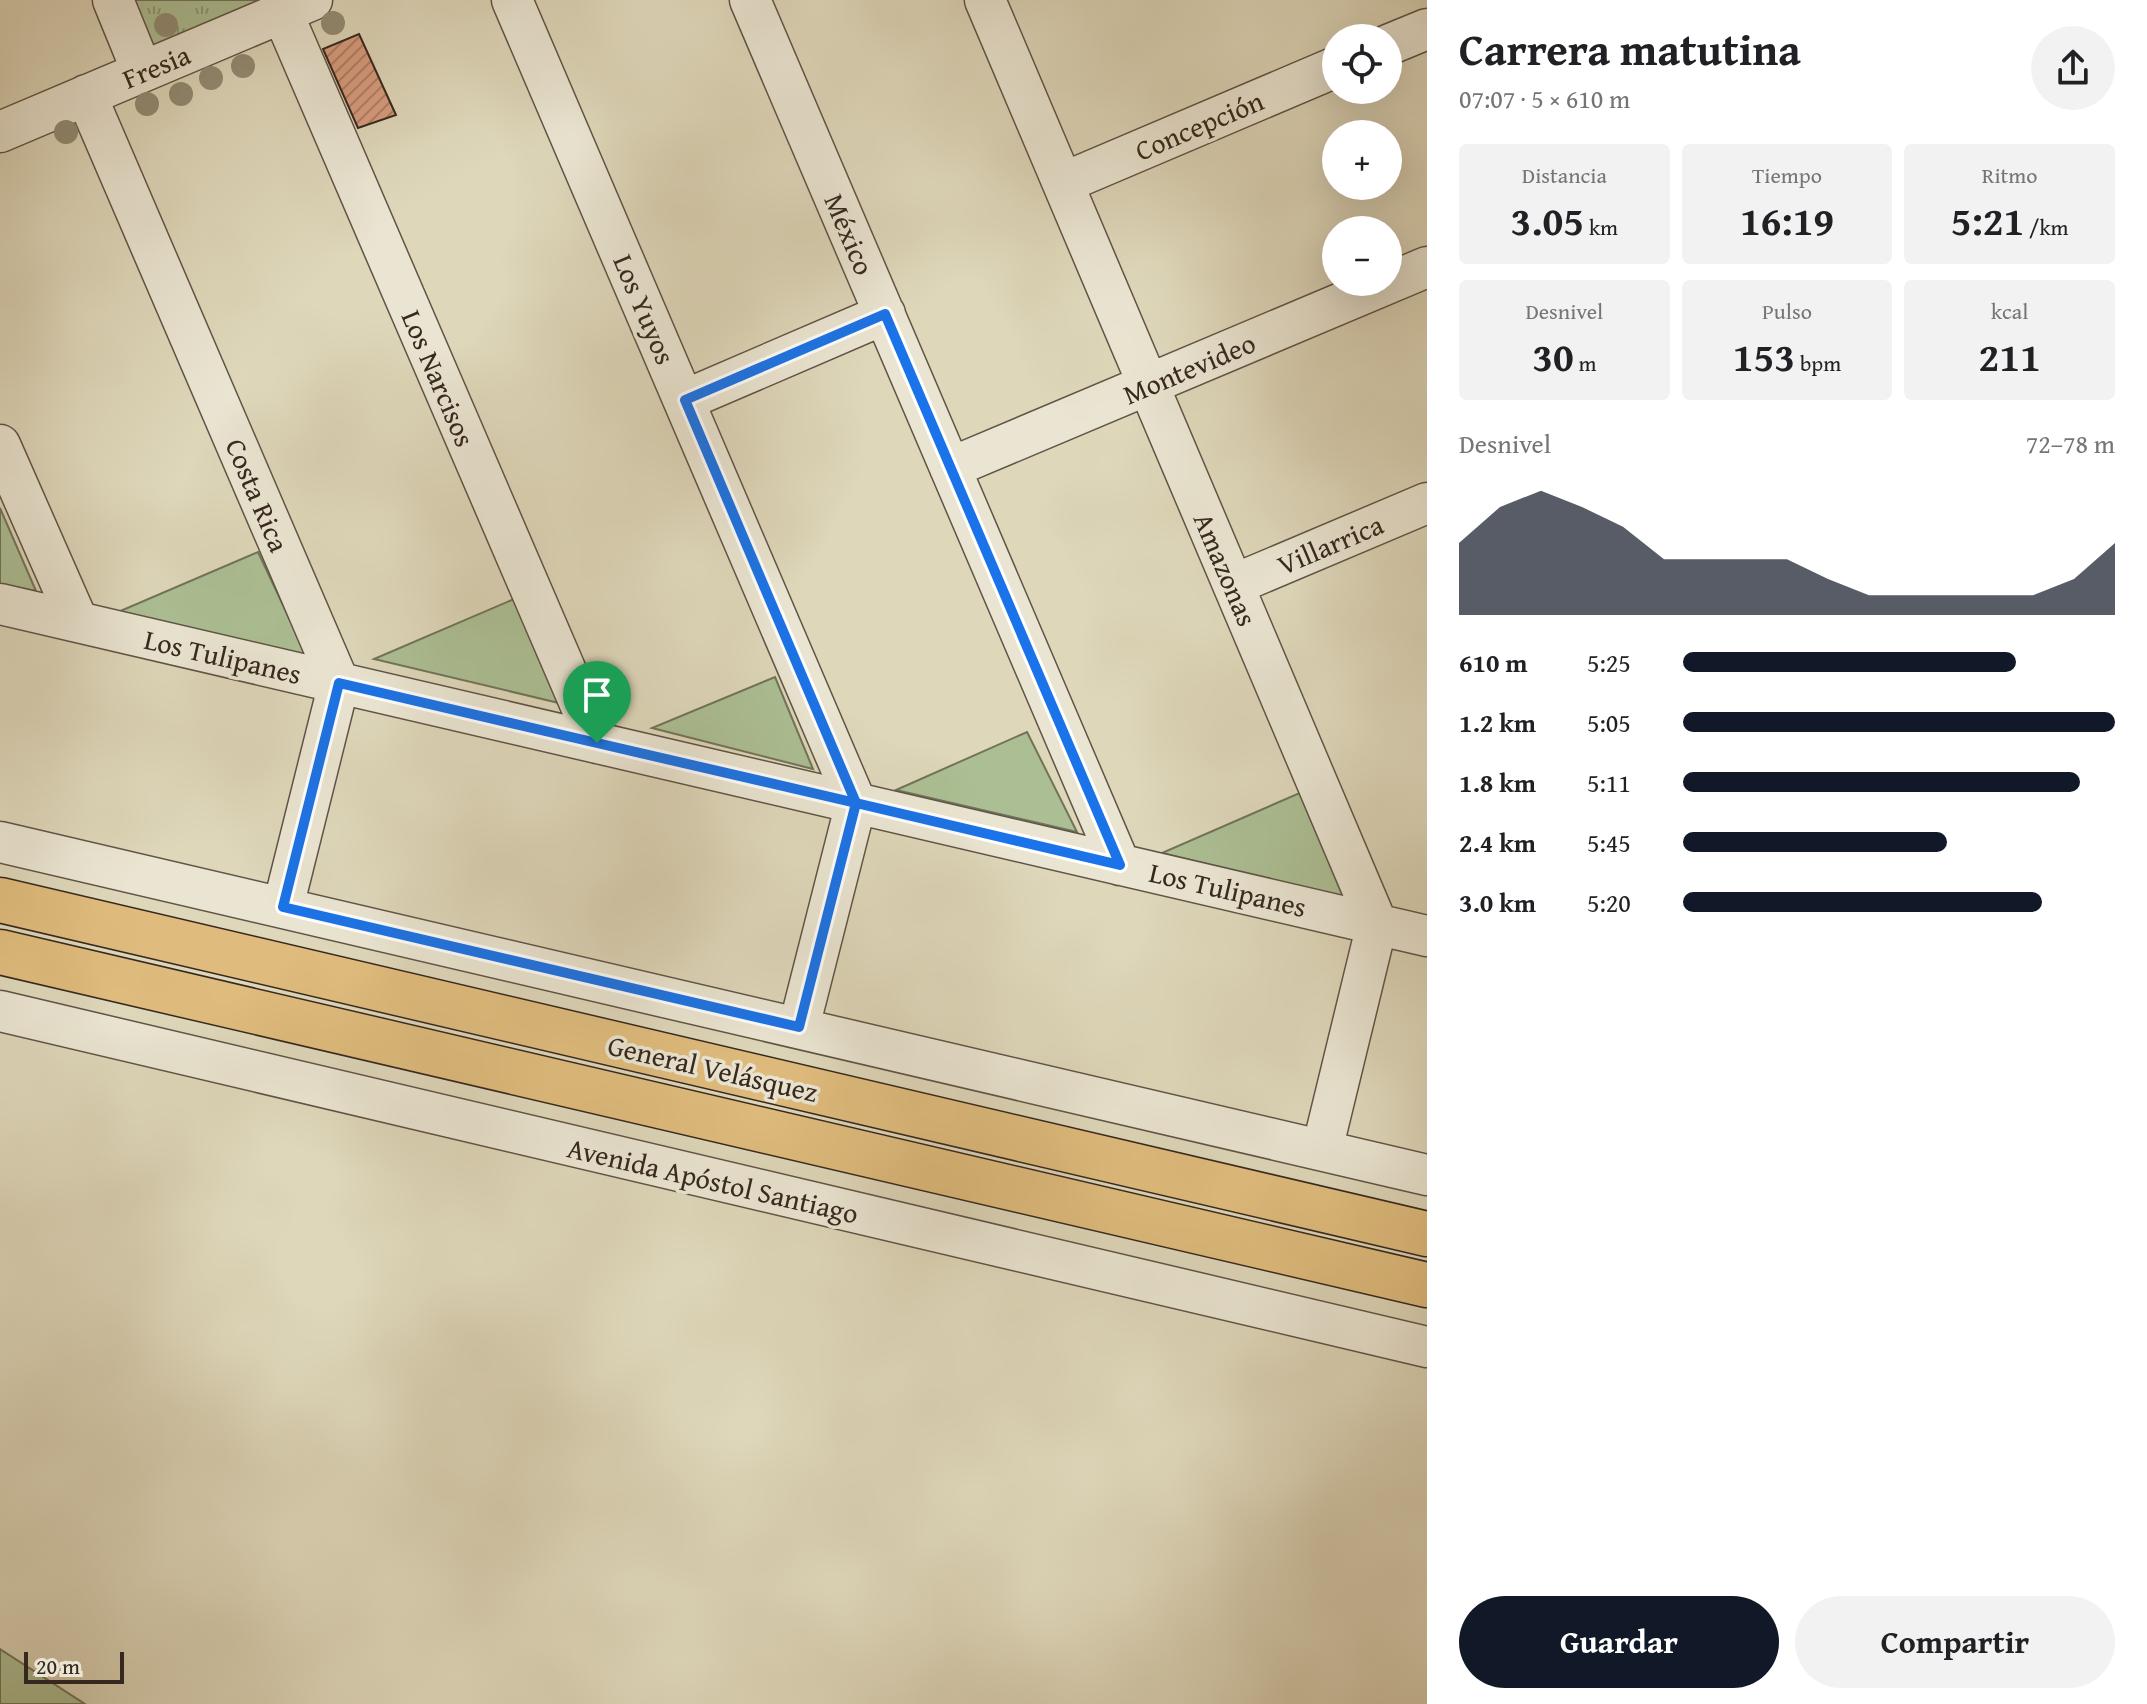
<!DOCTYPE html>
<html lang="es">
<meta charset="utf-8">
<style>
:root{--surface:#fff;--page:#f2f2f2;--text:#202124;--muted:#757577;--accent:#111827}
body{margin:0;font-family:"Gentium Book Plus",serif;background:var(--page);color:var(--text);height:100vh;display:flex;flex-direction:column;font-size:30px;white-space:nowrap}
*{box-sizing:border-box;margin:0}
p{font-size:26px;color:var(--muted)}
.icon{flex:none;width:44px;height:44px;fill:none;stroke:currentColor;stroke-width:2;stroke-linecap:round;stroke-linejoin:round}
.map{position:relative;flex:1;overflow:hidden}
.details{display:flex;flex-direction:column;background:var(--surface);width:720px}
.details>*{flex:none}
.buttons{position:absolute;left:1322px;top:24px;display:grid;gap:16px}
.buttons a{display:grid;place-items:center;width:80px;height:80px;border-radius:50%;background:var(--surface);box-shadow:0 8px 32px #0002;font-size:40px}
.scale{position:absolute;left:24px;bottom:20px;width:100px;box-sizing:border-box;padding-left:8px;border:4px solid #36281f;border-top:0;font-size:22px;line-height:28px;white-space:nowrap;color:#36281f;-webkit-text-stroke:6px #eae5d2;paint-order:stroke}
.pin{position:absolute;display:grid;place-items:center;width:68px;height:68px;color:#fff;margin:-82px -34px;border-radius:50% 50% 50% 0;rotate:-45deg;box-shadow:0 0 8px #0007}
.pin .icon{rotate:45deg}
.round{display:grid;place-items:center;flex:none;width:84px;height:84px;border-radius:42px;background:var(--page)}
.overview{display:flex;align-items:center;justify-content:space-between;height:136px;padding:0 32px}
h1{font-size:44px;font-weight:800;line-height:60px}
.figures{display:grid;grid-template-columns:repeat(3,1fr);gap:12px;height:136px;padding:8px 32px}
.figures div{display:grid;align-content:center;border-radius:8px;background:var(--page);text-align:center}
.figures b{font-size:40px;font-weight:800}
.figures small{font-size:22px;font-weight:400}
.figures p{font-size:22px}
.chart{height:224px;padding:16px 32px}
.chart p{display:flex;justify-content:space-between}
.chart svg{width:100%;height:144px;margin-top:8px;fill:var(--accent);opacity:.7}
.cta{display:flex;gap:16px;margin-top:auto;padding:16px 32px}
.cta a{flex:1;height:92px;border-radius:48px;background:var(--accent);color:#fff;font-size:32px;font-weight:800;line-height:92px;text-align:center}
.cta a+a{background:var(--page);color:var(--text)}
ul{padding:0 32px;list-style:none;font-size:26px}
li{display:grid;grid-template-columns:128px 96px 1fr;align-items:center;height:60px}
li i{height:20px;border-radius:10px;background:var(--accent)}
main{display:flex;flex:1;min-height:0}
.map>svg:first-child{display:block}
.grass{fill:#acbf94;stroke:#71745a;stroke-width:2}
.park{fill:url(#park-tufts);stroke:#71745a;stroke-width:2}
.building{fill:url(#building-hatch);stroke:#36281f;stroke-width:2}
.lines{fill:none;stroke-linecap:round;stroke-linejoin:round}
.minor-casing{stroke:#605446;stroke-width:43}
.highway-casing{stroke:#36281f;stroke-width:47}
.minor{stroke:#eae5d2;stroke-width:40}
.highway{stroke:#dfbc7d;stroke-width:44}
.tree{fill:#928c75}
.route-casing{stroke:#fff;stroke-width:16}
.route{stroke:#1a73e8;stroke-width:10}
.labels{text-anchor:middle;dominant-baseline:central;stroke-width:7;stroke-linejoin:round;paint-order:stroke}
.street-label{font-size:28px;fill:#36281f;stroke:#eae5d2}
</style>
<main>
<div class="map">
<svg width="1427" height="1704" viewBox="0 0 1427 1704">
<defs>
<pattern id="park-tufts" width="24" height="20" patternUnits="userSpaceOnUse" patternTransform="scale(2)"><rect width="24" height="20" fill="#acbf94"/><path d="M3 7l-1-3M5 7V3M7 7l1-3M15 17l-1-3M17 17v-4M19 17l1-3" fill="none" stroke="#8d9b78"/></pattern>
<pattern id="building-hatch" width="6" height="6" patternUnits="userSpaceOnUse" patternTransform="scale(2)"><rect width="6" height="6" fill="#d89c7e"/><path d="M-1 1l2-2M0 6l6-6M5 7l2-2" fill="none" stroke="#b07f67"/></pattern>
</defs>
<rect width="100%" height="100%" fill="#ded7ba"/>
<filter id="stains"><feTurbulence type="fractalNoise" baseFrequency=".0025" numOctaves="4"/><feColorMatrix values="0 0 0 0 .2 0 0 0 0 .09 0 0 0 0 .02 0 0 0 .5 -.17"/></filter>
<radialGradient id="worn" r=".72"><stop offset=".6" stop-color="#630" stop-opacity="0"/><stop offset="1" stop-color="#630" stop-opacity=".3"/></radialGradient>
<path class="grass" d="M0,508L36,591L0,584Z
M258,552L307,656L118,612Z
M514,599L559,703L374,659Z
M775,677L813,769L652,728Z
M1027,732L1077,832L896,790Z
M1302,792L1349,899L1162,853Z
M0,1649L85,1704H0Z"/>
<path class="park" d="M123,0H282L146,57Z"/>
<path class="building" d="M359,34L396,115L358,128L323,49Z"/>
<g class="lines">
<defs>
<path id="minor" d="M113,0L142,71
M512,0L856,803L799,1027
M750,0L1120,865
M985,0L1377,924L1322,1150
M282,12L597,743
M1388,45L1427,29
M86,95L339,683L283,907
M0,132L312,0
M1063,183L1336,67
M685,400L885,314
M0,445L78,622
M950,468L1427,267
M1233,585L1427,503
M0,604L1427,936
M0,842L1427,1175
M0,1011L1427,1347"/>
<path id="highway" d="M0,900L1427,1234
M0,952L1427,1285"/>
</defs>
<use href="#minor" class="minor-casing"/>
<use href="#highway" class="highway-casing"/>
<use href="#minor" class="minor"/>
<use href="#highway" class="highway"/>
</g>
<g class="tree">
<circle cx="333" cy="23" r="12"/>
<circle cx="166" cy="25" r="12"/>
<circle cx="243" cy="66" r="12"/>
<circle cx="211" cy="78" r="12"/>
<circle cx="181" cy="94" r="12"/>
<circle cx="147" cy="104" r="12"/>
<circle cx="66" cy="132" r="12"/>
</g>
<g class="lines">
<defs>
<path id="route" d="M597,743L339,683L283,907L799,1027L856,803L1120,865L885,314L685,400L856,803L597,743"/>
</defs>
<use href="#route" class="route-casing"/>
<use href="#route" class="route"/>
</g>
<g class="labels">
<g class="street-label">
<text transform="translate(156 66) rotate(-23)">Fresia</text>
<text transform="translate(1199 125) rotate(-23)">Concepción</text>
<text transform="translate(850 234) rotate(67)">México</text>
<text transform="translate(645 309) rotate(67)">Los Yuyos</text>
<text transform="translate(1189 368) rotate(-23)">Montevideo</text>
<text transform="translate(439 378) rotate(67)">Los Narcisos</text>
<text transform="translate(258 495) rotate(67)">Costa Rica</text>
<text transform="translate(1330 544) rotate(-23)">Villarrica</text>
<text transform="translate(1226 569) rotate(67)">Amazonas</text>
<text transform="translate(223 656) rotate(13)">Los Tulipanes</text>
<text transform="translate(1228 889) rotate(13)">Los Tulipanes</text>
<text transform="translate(713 1068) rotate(13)">General Velásquez</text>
<text transform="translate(713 1180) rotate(13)">Avenida Apóstol Santiago</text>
</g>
</g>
<rect width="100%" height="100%" filter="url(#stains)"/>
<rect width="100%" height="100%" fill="url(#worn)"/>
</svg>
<div class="buttons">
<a><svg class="icon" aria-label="locate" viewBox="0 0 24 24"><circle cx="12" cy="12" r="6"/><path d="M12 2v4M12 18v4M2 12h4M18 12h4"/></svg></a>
<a>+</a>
<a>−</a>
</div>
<div class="scale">20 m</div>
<div class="pin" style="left:597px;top:743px;background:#1e9e55"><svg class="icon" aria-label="arrive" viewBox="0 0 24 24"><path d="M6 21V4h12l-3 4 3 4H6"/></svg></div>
</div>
<section class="details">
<div class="overview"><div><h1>Carrera matutina</h1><p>07:07 · 5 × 610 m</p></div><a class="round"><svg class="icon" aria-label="share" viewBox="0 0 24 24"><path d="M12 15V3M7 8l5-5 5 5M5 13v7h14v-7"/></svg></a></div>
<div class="figures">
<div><p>Distancia</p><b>3.05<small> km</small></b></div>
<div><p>Tiempo</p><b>16:19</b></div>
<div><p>Ritmo</p><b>5:21<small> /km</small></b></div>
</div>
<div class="figures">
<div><p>Desnivel</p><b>30<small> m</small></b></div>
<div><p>Pulso</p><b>153<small> bpm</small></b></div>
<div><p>kcal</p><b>211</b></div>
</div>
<div class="chart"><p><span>Desnivel</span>72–78 m</p>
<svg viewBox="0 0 160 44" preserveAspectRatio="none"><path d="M0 44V22L10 11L20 6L30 11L40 17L50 27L60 27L70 27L80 27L90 33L100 38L110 38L120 38L130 38L140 38L150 33L160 22V44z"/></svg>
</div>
<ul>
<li><b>610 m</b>5:25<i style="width:77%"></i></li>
<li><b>1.2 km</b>5:05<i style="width:100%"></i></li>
<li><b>1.8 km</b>5:11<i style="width:92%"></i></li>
<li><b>2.4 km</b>5:45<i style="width:61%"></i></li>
<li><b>3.0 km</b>5:20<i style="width:83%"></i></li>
</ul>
<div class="cta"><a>Guardar</a><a>Compartir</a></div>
</section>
</main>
